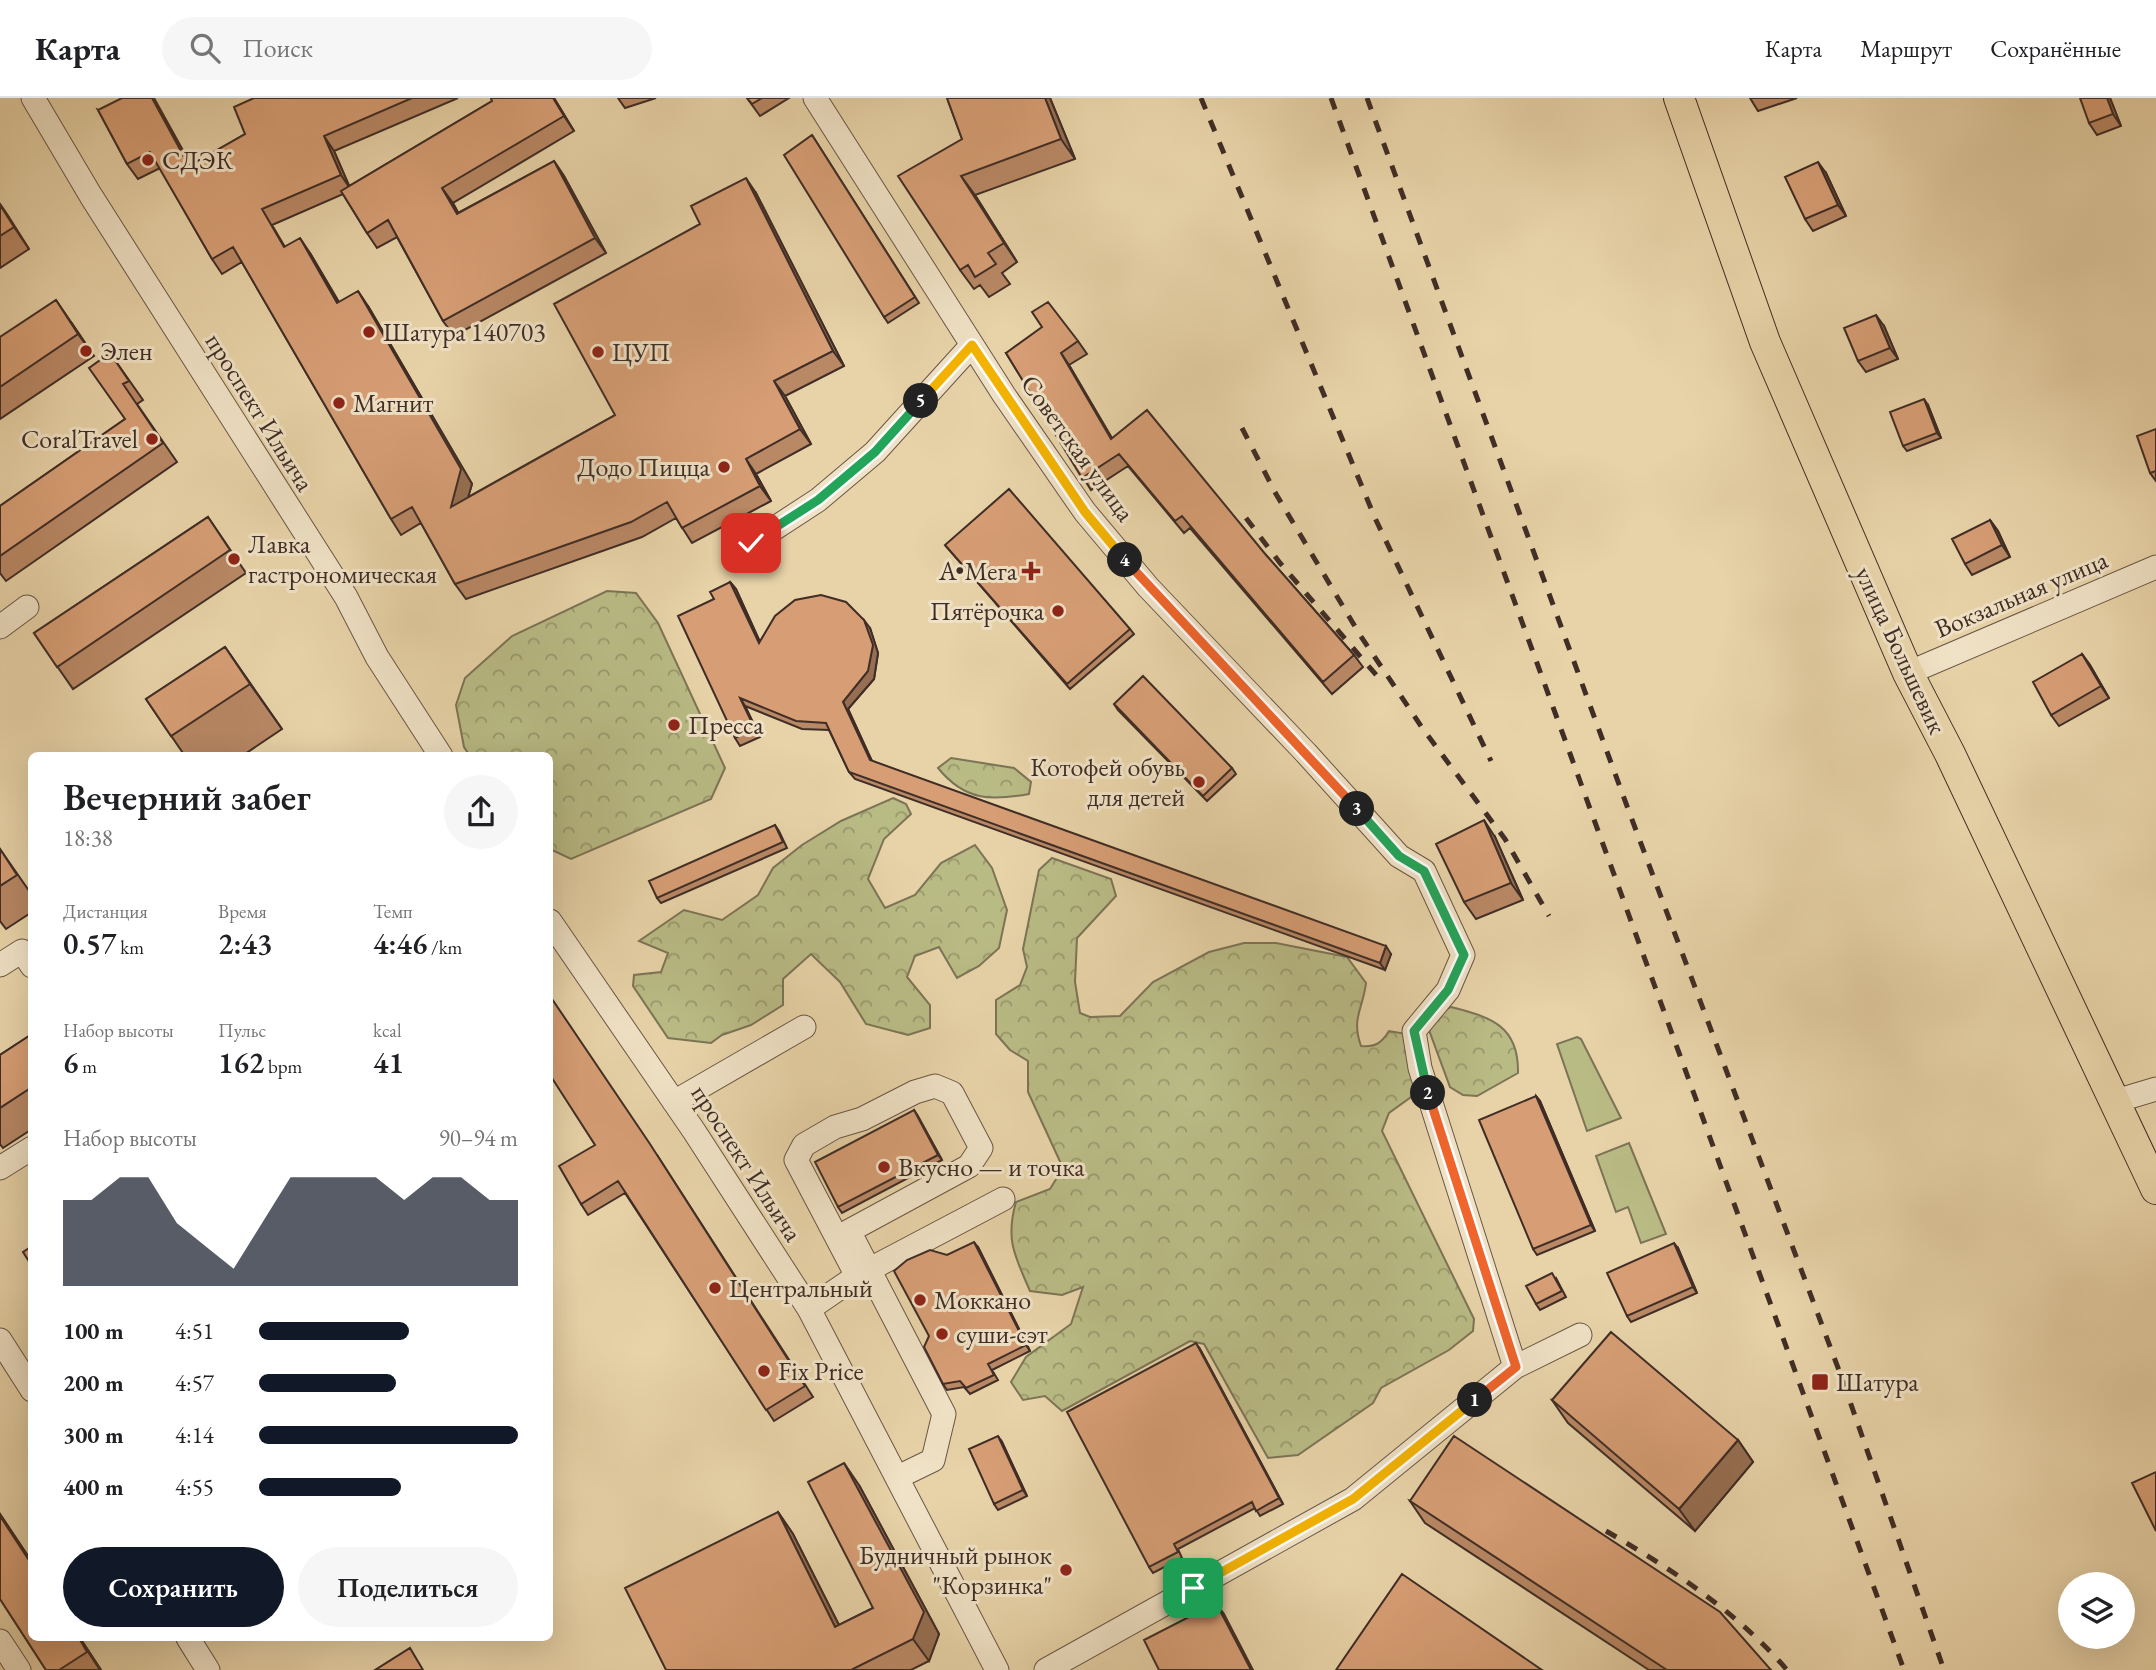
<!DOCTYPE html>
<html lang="ru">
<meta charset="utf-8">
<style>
:root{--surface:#fff;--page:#f6f6f6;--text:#202124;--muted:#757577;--line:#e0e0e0;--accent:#111827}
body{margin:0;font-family:"EB Garamond",serif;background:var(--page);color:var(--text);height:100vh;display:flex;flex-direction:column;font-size:26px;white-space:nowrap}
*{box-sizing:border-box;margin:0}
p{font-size:23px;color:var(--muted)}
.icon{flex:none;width:38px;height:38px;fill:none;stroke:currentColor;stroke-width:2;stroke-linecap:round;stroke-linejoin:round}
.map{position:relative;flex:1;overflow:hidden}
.details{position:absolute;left:28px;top:654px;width:525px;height:889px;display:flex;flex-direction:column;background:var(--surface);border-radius:10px;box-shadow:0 7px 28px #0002}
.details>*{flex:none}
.tools{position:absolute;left:2058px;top:1474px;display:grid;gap:14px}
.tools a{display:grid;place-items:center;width:77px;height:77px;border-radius:50%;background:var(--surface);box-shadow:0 7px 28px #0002;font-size:35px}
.pin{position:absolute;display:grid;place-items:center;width:60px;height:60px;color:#fff;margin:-30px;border-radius:14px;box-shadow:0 4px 10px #0006}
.km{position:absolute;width:35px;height:35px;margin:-18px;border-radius:50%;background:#222;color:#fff;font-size:19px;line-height:35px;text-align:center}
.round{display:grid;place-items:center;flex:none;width:74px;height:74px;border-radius:37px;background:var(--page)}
.summary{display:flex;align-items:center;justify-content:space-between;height:119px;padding:0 35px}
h1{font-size:38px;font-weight:600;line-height:52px}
.stats{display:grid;grid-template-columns:repeat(3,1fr);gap:10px;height:119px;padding:7px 35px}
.stats div{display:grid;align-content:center}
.stats b{font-size:30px;font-weight:600}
.stats small{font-size:19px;font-weight:400}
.stats p{font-size:19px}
.chart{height:196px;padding:14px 35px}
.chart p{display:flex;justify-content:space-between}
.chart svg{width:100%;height:126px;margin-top:7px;fill:var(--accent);opacity:.7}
.cta{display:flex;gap:14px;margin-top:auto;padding:14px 35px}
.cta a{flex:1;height:80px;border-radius:42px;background:var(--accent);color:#fff;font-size:28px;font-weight:600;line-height:80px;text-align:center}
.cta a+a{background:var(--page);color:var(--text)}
ul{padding:0 35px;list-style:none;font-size:23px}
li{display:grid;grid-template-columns:112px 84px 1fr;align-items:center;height:52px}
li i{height:18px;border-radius:9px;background:var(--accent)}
header{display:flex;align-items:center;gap:42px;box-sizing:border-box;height:98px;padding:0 35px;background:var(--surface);border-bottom:2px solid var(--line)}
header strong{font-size:33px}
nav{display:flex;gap:38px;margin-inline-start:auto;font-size:24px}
.search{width:490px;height:63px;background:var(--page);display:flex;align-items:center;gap:18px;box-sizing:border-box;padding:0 24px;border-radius:38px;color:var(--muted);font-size:26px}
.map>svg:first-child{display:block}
.green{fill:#b9bb85;stroke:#7c7456;stroke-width:2}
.forest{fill:url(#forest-crowns);stroke:#7c7456;stroke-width:2}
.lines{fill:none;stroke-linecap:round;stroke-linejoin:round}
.minor-casing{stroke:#695646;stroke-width:25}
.major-casing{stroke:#3f2d26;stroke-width:32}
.minor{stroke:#f0e2c6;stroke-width:23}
.major{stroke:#e8d3a8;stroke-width:30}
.rail{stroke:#3f2d26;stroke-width:5;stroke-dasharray:12 12;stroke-linecap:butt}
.wall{fill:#b98865;stroke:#3f2d26;stroke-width:2}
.shaded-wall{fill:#966f52;stroke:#3f2d26;stroke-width:2}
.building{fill:#d79e75;stroke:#3f2d26;stroke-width:2}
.split-1-casing{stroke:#fff;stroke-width:14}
.split-2-casing{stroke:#fff;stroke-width:14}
.split-3-casing{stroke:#fff;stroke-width:14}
.split-4-casing{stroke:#fff;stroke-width:14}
.split-5-casing{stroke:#fff;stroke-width:14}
.split-6-casing{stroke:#fff;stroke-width:14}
.split-1{stroke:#f5b400;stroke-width:9}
.split-2{stroke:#f0652b;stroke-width:9}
.split-3{stroke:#22a559;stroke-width:9}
.split-4{stroke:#f0652b;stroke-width:9}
.split-5{stroke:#f5b400;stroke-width:9}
.split-6{stroke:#22a559;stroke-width:9}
.poi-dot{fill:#8f2418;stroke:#f0e2c6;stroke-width:2.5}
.labels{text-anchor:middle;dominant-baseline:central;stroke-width:6;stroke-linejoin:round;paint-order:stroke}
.poi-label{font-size:26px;fill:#3f2d26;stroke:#f0e2c6;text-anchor:start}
.street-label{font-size:26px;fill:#3f2d26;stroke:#f0e2c6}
</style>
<header>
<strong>Карта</strong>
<div class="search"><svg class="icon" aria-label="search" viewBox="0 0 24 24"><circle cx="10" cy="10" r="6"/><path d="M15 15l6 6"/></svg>Поиск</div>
<nav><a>Карта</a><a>Маршрут</a><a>Сохранённые</a></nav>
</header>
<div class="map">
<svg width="2156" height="1572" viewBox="0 0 2156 1572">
<defs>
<pattern id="forest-crowns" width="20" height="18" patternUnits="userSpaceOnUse" patternTransform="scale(1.75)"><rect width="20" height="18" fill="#b9bb85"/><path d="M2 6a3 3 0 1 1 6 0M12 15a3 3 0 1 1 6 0" fill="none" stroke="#98986d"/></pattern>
</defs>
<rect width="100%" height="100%" fill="#e8d3a8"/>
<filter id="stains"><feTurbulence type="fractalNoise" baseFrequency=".00286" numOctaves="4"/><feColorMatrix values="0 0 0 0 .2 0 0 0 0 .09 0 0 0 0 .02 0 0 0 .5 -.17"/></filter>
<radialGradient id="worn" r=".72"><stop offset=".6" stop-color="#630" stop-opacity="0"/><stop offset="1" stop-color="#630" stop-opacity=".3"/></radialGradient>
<path class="green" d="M1577,939L1581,941L1621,1020L1587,1033L1557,946Z
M1629,1045L1666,1136L1641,1145L1628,1109L1616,1114L1596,1058Z"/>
<path class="forest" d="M607,493L636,495L658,525L725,670L711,701L571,761L550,751V658H470L464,649L456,607L465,580L512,538Z
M951,660L1014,670L1031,684L1029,696C991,703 965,703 938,670Z
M893,700L906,706L911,716L884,741L868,781L885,810L915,797L941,765L975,747L992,770L1007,812L999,850L979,868L957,880L939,849L915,858L907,879L930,907V930L908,937L866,926L840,884L811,856L783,881V907L751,927L722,937L711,945L668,940L633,888L634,877L661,874L668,855L639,843L684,812L722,822L758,797L773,770L802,747L841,723Z
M1052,760L1111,781L1116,798L1077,840L1075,884L1080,915L1090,919L1120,918L1153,884L1209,854L1244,845H1276L1347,859L1366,885C1363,911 1351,920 1361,948C1375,949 1381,946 1389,933L1407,936L1418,994L1389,1015L1382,1033L1474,1221L1473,1233L1449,1252L1381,1290L1373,1305L1298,1357L1268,1360L1204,1246L1190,1243L1062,1313L1045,1298L1023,1302L1011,1284L1026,1259L1071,1226L1083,1189L1062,1197L1030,1193C1015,1158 1005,1142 1016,1104L1050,1091L1063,1070L1028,994V963L1010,952L996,936V902L1020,887L1027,869L1023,851L1039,772Z
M1451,909C1491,919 1519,928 1518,975L1477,998L1463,997L1450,989L1429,932L1430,921Z"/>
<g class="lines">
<defs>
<path id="minor" d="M33,0L91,98L346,499L377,559L441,658
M815,0L1004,297L1085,414L1148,489L1306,655L1399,758L1424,773L1463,857L1448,892L1414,933L1420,970L1515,1269
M752,445L818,402L875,354L972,247
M0,529L27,509
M1908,575L2156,469
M550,823L694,1033L809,1211L997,1572
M0,867L22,853L32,868
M2116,1003L2156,991
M674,1004L804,929
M0,1070L32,1050
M857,1178L796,1062L804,1047L835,1029L862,1021L915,994L935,988L952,995L981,1050L969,1068L849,1133L944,1316L933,1362L898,1379
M809,1211L857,1178L1003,1101
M0,1242L32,1292
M188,1540L208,1572
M0,1543L19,1572
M1046,1572L1353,1401L1515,1269L1580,1237"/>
<path id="major" d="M1679,0L1765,244L1908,575L1950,656L2156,1091"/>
</defs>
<use href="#minor" class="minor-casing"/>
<use href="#major" class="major-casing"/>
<use href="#minor" class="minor"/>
<use href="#major" class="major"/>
<path class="rail" d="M1201,0L1375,420L1491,663
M1331,0L1904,1572
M1367,0L1631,719L1840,1275L1944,1572
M1242,330L1276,396L1360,537L1423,631L1505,741L1549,818
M1246,420L1280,465L1377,578
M1606,1433C1672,1471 1737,1514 1787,1572"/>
</g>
<path class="wall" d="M254,0H458L334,53L349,88L492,3L491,0H554L574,33L453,105L458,115L554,63L564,78L606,155L454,238L443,223L397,139L377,150L367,135L343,96L272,127L285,149L310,155L339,204L368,208L472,386L468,399L615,317L756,95L844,268L785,298L811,346L756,376L771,403L692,445L676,420L642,439L466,501L455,486L421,425L401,437L391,421L242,164L222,176L212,161L160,70L138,81L127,66L98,12L191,67L245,36Z
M618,0H656L625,10Z
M747,0H789L760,18Z
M947,0H1050L1075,61L975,97L1017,164L1002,175L1010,186L989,199L980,187L974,191L960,172L962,41Z
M1750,0H1797L1758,13Z
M2110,0L2121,28L2097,37L2089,25Z
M812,37L919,205L888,225L884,219Z
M1826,75L1846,118L1813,133L1805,121Z
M0,106L29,151L0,170Z
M71,224L94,258L0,321V239Z
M1884,228L1898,261L1866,274L1858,263Z
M1078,243L1087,256L1069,267L1112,340L1266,457L1354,557L1363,569L1332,596L1190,430L1184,435L1128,368L1091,392L1006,255Z
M110,255L143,302L137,306L177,364L6,483L0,475V408L125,321Z
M1928,307L1941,340L1907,353L1903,348Z
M2156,331V383L2150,375Z
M208,419L246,475L73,591L34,535Z
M1990,422L1998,433L2010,459L1972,477L1965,466Z
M945,447L1130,531L1134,536L1070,591Z
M730,484L736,491L760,544L870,530L878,555L874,581L848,611L872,663L1391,856L1385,872L855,681L849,674L829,632L802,631L745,608L760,639L740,648L735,640L714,501Z
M225,549L282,631L242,658H185L146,601Z
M2082,556L2090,567L2109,600L2059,628L2051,617Z
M1114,606L1232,670L1236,676L1207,703L1118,612Z
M775,727L779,733L787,750L661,805L657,800Z
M1495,739L1523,802L1476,821L1464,804Z
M0,751L32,797V814L6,831L0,823Z
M32,936V1031L3,1050L0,1046V957Z
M1536,998L1540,1003L1595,1133L1537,1157L1533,1151Z
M914,1012L942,1062L842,1115L838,1109Z
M595,1047L657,1057L813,1299L774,1323L625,1095L588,1117L581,1106Z
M978,1149L1030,1253L992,1272L998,1282L970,1296L964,1289L947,1292L943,1286L929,1238L947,1157Z
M1678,1150L1697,1195L1631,1224L1627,1218Z
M1556,1180L1566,1199L1540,1212L1536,1206Z
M1200,1251L1283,1406L1260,1418L1255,1410L1178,1451L1182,1460L1153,1475L1149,1469Z
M1552,1302L1738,1342L1753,1364L1695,1433L1568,1325Z
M1002,1344L1027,1398L998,1412L994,1406Z
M859,1387L939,1536L929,1563L911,1572H666L778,1414L793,1436L839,1527L873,1510Z
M1410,1403L1771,1572H1649L1425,1425Z
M0,1416L32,1464V1540H80L101,1572H46L0,1501Z"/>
<path class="shaded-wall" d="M152,0H154L200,83L189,68Z
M553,0H554L574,33L564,18Z
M1045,0H1050L1075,61L1061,41Z
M2107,0H2110L2121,28L2113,16Z
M324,38L334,53L351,92L341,77Z
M554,63L564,78L606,155L595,140Z
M1818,64L1826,75L1846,118L1838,107Z
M961,78L975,97L1017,164L1004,145Z
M746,80L756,95L844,268L833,253Z
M442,90L453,105L467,131L457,116Z
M0,106L7,116L29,151L14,129Z
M300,140L310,155L348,220L337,205Z
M358,193L368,208L472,386L461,424L451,409Z
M56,202L71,224L94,258L78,236Z
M1876,217L1884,228L1898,261L1890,250Z
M1061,255L1069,267L1119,353L1111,341Z
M774,283L785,298L811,346L800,331Z
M1924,301L1928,307L1941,340L1937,335Z
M746,361L756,376L771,403L760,388Z
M1990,422L1998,433L2010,459L2002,447Z
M730,484L736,491L764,553L759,545Z
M864,522L870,530L878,555L874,581L848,611L875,670L870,662L843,604Z
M225,549L256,594L282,631L250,586Z
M2082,556L2090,567L2109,600L2101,588Z
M740,600L745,608L760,639L755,631Z
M1484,722L1495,739L1523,802L1511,785Z
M1386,848L1391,856L1385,872L1380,865Z
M1536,998L1540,1003L1595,1133L1591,1127Z
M914,1012L918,1018L942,1062L938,1057Z
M974,1144L978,1149L1030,1253L1026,1247Z
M1674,1145L1678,1150L1697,1195L1693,1189Z
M1196,1245L1200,1251L1283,1406L1279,1400Z
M998,1338L1002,1344L1027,1398L1023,1392Z
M1738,1342L1753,1364L1695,1433L1679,1411Z
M844,1365L859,1387L939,1536L929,1563L913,1541Z
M778,1414L793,1436L851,1551L835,1529Z
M0,1416L32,1464V1467L0,1418Z
M1216,1505L1224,1516L1253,1572H1251Z
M79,1540H80L101,1572H100Z"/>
<path class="building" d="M122,0H152L189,68L245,36L234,9L254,0H412L324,38L341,77L262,111L284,149L300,140L337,205L358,193L461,371L451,409L615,317L554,206L700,126L691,108L746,80L833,253L774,283L800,331L746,361L760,388L682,430L667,404L631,424L455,486L412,409L391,421L233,149L212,161L150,54L127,66L98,12Z
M491,0H553L564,18L442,90L457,116L554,63L595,140L443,223L388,122L367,135L341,93L492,3Z
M747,0H762L752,6Z
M947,0H1045L1061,41L961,78L1004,145L988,155L996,166L975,179L968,167L960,172L898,78L962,41Z
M2080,0H2107L2113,16L2089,25Z
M812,37L915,199L884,219L784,57Z
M1818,64L1838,107L1805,121L1785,79Z
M0,107L14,129L0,138Z
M56,202L78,236L0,289V239Z
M1048,204L1078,243L1061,255L1111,341L1147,312L1266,457L1354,557L1323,584L1182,418L1175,423L1119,356L1082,380L1006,255L1042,229L1032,214Z
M1876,217L1890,250L1858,263L1844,230Z
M110,255L129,283L123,286L163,345L0,458V408L125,321L89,270Z
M1924,301L1937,335L1903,348L1890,314Z
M2156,331V373L2150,375L2137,338Z
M1009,391L1130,531L1067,586L945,447Z
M208,419L230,452L57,569L34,535Z
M1990,422L2002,447L1965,466L1952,441Z
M730,484L759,545L775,518L795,502L821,497L846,504L864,522L873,547L868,573L843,604L870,662L1386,848L1380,865L849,674L826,625L796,623L740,600L755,631L735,640L678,518L714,501L710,494Z
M225,549L250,586L171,638L146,601Z
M2082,556L2101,588L2051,617L2033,584Z
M1143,578L1232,670L1203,698L1114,606Z
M1484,722L1511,785L1464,804L1436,746Z
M775,727L783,744L657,800L649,783Z
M0,751L17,777L0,788Z
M550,898L650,1046L805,1288L766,1312L618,1083L581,1106L559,1068L595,1047L550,977Z
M32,936V989L0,1010V957Z
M1536,998L1591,1127L1533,1151L1479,1022Z
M914,1012L938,1057L838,1109L815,1064Z
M974,1144L1026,1247L988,1266L994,1277L966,1290L960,1283L943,1286L924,1249L929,1238L894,1173L907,1162L930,1152L947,1157Z
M1674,1145L1693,1189L1627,1218L1607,1175Z
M32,1148V1168L23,1154Z
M1552,1175L1562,1193L1536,1206L1526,1188Z
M1611,1234L1738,1342L1679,1411L1552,1302Z
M1196,1245L1279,1400L1256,1413L1252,1404L1174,1446L1178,1454L1149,1469L1067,1314Z
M998,1338L1023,1392L994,1406L969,1351Z
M1454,1338L1720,1514L1771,1572H1667L1410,1403Z
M844,1365L924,1514L913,1541L851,1572H666L625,1490L778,1414L835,1529L873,1510L808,1384Z
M2156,1374V1433L2132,1385Z
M0,1418L32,1467V1540H79L87,1554L59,1572H46L0,1501Z
M1402,1476L1542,1572H1336Z
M1216,1505L1251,1572H1159L1144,1542Z
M410,1550L423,1572H375Z"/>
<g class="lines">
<defs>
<path id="split-1" d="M1193,1490L1353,1401L1475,1302"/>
<path id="split-2" d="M1428,995L1516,1269L1475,1302"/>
<path id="split-3" d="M1357,711L1399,758L1424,773L1464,857L1448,892L1414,933L1428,995"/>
<path id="split-4" d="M1125,462L1357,711"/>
<path id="split-5" d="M921,303L972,247L1085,414L1125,462"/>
<path id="split-6" d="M751,445L818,402L875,354L921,303"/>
</defs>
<use href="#split-1" class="split-1-casing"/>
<use href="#split-2" class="split-2-casing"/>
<use href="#split-3" class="split-3-casing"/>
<use href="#split-4" class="split-4-casing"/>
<use href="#split-5" class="split-5-casing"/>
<use href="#split-6" class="split-6-casing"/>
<use href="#split-1" class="split-1"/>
<use href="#split-2" class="split-2"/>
<use href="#split-3" class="split-3"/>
<use href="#split-4" class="split-4"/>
<use href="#split-5" class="split-5"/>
<use href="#split-6" class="split-6"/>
</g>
<g class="poi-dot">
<circle cx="148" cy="62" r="7"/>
<circle cx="369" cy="234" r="7"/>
<circle cx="86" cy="253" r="7"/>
<circle cx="598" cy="254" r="7"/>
<circle cx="339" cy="305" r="7"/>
<circle cx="152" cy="341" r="7"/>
<circle cx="724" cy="369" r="7"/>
<circle cx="234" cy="461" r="7"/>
<path d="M1027.5 462.5h7v7h7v7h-7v7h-7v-7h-7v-7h7z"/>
<circle cx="1058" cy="513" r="7"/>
<circle cx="674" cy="627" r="7"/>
<circle cx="1199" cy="684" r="7"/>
<circle cx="884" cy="1069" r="7"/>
<circle cx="715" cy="1190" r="7"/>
<circle cx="920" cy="1202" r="7"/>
<circle cx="942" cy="1236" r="7"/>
<circle cx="764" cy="1273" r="7"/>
<rect x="1811" y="1275" width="18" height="18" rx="3.5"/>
<circle cx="1066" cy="1472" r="7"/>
</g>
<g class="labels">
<g class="poi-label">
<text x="162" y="62">СДЭК</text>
<text x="383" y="234">Шатура 140703</text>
<text x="100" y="253">Элен</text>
<text x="612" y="254">ЦУП</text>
<text x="353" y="305">Магнит</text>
<text x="138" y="341" text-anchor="end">CoralTravel</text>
<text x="710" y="369" text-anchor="end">Додо Пицца</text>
<text x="248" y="446">Лавка<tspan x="248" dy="30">гастрономическая</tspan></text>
<text x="1017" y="473" text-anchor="end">А•Мега</text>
<text x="1044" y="513" text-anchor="end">Пятёрочка</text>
<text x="688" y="627">Пресса</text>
<text x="1185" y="669" text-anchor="end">Котофей обувь<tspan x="1185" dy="30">для детей</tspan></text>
<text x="898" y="1069">Вкусно — и точка</text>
<text x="729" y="1190">Центральный</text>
<text x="934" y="1202">Моккано</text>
<text x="956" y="1236">суши-сэт</text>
<text x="778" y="1273">Fix Price</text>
<text x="1836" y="1284">Шатура</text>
<text x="1052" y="1457" text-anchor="end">Будничный рынок<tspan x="1052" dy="30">"Корзинка"</tspan></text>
</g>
<g class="street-label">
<text transform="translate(260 314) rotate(58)">проспект Ильича</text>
<text transform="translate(1078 350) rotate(54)">Советская улица</text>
<text transform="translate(2021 496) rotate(-23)">Вокзальная улица</text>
<text transform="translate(1901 552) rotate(65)">улица Большевик</text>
<text transform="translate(747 1065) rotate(57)">проспект Ильича</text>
</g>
</g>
<rect width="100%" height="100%" filter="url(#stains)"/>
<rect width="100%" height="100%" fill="url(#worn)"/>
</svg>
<div class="tools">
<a><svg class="icon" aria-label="layers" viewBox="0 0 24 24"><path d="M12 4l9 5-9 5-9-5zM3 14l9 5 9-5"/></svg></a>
</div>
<div class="pin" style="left:1193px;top:1490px;background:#1e9e55"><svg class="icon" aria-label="arrive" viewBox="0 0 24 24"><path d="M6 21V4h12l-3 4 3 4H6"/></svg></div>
<div class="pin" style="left:751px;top:445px;background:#d93025"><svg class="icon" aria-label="check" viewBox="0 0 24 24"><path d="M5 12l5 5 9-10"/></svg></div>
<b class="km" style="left:1475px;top:1302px">1</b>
<b class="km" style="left:1428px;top:995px">2</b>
<b class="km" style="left:1357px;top:711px">3</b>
<b class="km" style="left:1125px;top:462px">4</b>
<b class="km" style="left:921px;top:303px">5</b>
<section class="details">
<div class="summary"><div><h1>Вечерний забег</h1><p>18:38</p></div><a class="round"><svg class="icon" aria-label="share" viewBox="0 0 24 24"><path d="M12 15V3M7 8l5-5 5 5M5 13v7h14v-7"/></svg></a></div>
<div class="stats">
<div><p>Дистанция</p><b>0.57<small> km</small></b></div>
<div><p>Время</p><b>2:43</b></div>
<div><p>Темп</p><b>4:46<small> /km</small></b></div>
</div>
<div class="stats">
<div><p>Набор высоты</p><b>6<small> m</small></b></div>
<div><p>Пульс</p><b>162<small> bpm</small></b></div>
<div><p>kcal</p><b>41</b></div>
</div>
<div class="chart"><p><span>Набор высоты</span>90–94 m</p>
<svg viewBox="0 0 160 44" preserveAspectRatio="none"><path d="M0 44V14L10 14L20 6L30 6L40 22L50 30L60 38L70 22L80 6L90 6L100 6L110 6L120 14L130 6L140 6L150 14L160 14V44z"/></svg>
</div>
<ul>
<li><b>100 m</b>4:51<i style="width:58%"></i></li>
<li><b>200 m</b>4:57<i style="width:53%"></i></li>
<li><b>300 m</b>4:14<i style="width:100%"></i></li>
<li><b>400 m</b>4:55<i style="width:55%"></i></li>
</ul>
<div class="cta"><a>Сохранить</a><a>Поделиться</a></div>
</section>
</div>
